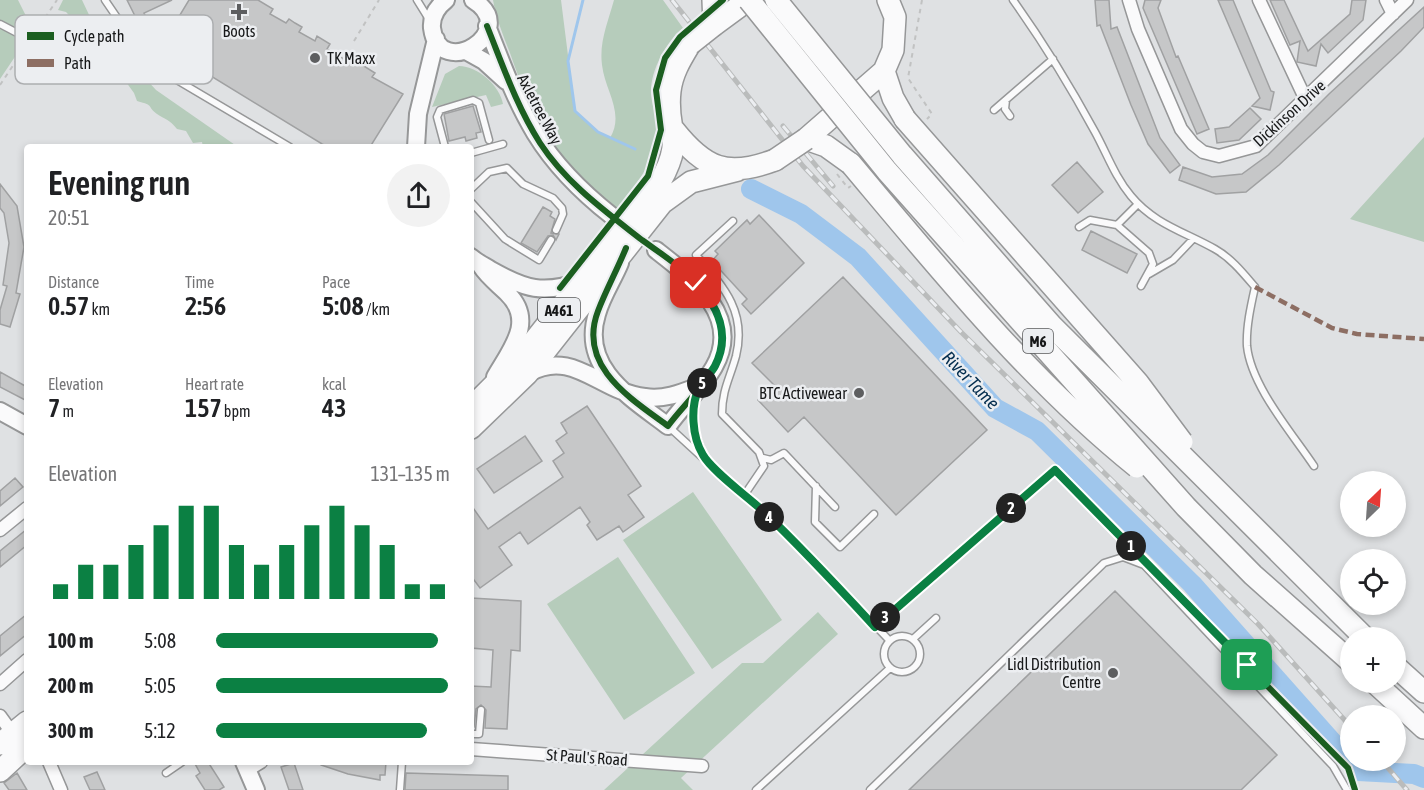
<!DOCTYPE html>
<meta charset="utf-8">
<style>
:root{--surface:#fff;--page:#f2f2f2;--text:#202124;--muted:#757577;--accent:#0b8043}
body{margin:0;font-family:"Asap Condensed",sans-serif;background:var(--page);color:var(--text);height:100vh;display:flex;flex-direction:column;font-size:22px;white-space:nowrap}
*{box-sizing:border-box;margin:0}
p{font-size:20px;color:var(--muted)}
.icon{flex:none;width:33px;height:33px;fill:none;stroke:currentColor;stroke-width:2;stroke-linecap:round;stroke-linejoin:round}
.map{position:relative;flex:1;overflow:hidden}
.sheet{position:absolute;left:24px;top:144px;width:450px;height:621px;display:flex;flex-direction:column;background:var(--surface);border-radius:6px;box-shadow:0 3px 9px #0003}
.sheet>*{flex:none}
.needle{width:39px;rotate:25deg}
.buttons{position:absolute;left:1340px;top:471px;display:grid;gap:12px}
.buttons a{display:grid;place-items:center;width:66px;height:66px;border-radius:50%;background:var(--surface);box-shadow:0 3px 9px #0003;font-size:30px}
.pin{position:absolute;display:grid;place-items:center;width:51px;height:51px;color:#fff;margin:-26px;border-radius:12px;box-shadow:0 3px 9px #0006}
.km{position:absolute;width:30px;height:30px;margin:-15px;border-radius:50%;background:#222;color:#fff;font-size:16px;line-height:30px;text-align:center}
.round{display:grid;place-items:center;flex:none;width:63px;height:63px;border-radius:32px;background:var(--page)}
.overview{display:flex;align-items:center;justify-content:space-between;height:102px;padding:0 24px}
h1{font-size:33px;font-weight:600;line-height:45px}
.stats{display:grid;grid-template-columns:repeat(3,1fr);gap:9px;height:102px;padding:6px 24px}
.stats div{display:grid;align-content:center}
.stats b{font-size:26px;font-weight:600}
.stats small{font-size:16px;font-weight:400}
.stats p{font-size:16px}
.chart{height:168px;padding:12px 24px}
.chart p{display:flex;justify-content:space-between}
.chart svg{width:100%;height:108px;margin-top:6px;stroke:var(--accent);stroke-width:6}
ul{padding:0 24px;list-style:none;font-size:20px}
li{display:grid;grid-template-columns:96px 72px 1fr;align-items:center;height:45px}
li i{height:15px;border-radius:8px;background:var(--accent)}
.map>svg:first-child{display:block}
.green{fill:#b6ccbb}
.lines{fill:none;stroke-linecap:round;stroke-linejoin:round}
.stream{stroke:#9fc6ec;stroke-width:3}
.river{stroke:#9fc6ec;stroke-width:20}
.building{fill:#c6c7c8;stroke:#a0a1a2;stroke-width:1.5}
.lane-casing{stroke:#969798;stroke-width:9}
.street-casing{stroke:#969798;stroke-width:15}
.secondary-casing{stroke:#969798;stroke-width:20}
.highway-casing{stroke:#969798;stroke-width:24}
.path{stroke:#c1c2c2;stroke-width:2;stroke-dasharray:4.5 4.5;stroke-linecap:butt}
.lane{stroke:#fafafb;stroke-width:6}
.street{stroke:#fafafb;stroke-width:12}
.secondary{stroke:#fafafb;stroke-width:16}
.highway{stroke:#fafafb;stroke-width:21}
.rail-casing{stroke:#babcbc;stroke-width:5}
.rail{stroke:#eceef1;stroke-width:3;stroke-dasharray:9;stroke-linecap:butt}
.highway-bridge-casing{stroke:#969798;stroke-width:24;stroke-linecap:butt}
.highway-bridge{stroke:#fafafb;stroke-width:21}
.quiet{stroke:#8d6e63;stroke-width:4.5;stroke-dasharray:9 4.5;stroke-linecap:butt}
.cycleway-casing{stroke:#eceef1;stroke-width:10}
.cycleway{stroke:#1b5e20;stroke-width:6}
.route-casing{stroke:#fff;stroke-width:12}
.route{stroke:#0b8043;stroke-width:8}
.poi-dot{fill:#5d5e60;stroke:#eceef1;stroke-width:2}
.labels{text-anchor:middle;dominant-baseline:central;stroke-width:5;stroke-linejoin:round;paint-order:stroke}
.shield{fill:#eceef1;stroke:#57585a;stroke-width:1.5}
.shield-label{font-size:15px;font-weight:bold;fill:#171819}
.poi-label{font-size:16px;fill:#171819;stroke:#eceef1;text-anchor:end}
.street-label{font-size:16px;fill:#171819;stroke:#eceef1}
.water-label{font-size:18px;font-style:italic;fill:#042e4f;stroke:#eceef1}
.key{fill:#eceef1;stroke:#acaeb0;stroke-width:1.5}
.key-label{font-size:16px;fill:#171819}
</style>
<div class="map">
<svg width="1424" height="790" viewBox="0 0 1424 790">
<rect width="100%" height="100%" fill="#dfe1e3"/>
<path class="green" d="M0,0H18L33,30L0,79Z
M63,0H82L91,19L156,90L238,147H203L202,142L193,143L186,131L177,129C169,119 166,120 157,114C146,106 156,106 137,101L134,93L105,53L66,12L58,10Z
M493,0H561L575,111L598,132L610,138C625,113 605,91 602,65C599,42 608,22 614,0H663L683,28C666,42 650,71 651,94C652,106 657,118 657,131C657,160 634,187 618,209C561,168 532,118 510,53C503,35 496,18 493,0Z
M459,66C478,66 500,86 503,104L491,107L486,95L432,107L445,74Z
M1424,137V242L1350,219Z
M693,492L782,620L712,669L623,540Z
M618,557L695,673L624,720L547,604Z
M818,612L838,634L681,778L693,790H604L742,663H763Z"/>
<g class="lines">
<path class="stream" d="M583,0L568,61L575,111L598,132L635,149"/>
<path class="river" d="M751,189L801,214L858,257L995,408L1037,431L1192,584L1358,771L1414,774L1424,778"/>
</g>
<path class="building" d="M127,0H172L144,13L147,20L139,24Z
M189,0H258L273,9L270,14L286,23L289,19L295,23L302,27L299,32L315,41L317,36L330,44L327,49L354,65L356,61L375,73L372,77L403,94L370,147H327L188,62L195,49L169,33Z
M1095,0H1109L1111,29L1117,27L1160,138L1180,165L1170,173L1148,144L1131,105L1100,25L1097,26Z
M1145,0H1161L1158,8L1176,57L1178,56L1209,129L1197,134L1143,8Z
M1218,0H1233L1271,91L1274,92L1270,110L1252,106L1260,98Z
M1270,0H1284L1308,51L1350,14L1352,0H1366L1363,20L1328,53L1321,44L1316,66L1297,62L1300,41L1290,45Z
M1424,7V27L1401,51L1279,165L1246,192L1216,194L1179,180L1183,167L1212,177L1242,174L1268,155L1329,94Z
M473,106L481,132L476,133L477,138L466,141L465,137L449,141L444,114Z
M1250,108L1261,119L1239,140L1217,143L1215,129L1229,127Z
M1077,162L1103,192L1078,213L1052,185Z
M0,184L17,206L24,247L16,293L20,294L10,327L0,324V310L7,286L3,285L9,243L4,213L0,208Z
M543,207L552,212L550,216L555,219L551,233L559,234L556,240L553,235L548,236L537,252L521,243Z
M759,215L804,263L751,314L742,304L747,299L712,261L718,254L715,251L747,220L750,224Z
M1091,231L1137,254L1127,273L1082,250Z
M843,277L987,430L896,515L804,417L788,432L758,400L774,385L752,363Z
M0,372L27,387V401L0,387Z
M587,406L641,486L628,495L644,517L623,532L619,526L597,540L587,525L590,522L580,507L528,544L520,532L499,547L512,565L480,588L471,576V505L488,529L563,477L553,461L564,453L556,441L567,433L561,423Z
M525,436L542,461L494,493L477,469Z
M15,478L23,487L0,506V491Z
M27,529V545L0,567V551Z
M1115,591L1277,755L1241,790H909Z
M471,598L521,601L520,651L511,650L507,729L485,728L486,710L481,705L476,709L474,727H471V686L491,687L493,650L471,648Z
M27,614V634L0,656V636Z
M194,762H208L224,787L219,790H205L196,776L200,773Z
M321,762H386L385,775H380V780L348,774L321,765Z
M294,763L303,790H289L281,767Z
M97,772L105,790H90L84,777Z
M17,773L27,790H9L4,783Z
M406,773L508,776V790H405Z"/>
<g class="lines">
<defs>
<path id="lane" d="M105,0L120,22L170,76L290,147
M417,0L430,21
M1013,0C1043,42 1070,86 1095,132C1107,154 1115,177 1131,196C1154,224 1185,232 1215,249C1231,258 1243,273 1255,287C1251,305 1246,327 1247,346C1251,386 1292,433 1314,466
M0,24L21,35
M1006,100L1005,109L1010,116
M994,110L1053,59
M445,147L437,117L440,110L473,100L479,103L489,140
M471,153L503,144
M471,189L489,172L507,168L523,184L553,198L562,208L563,214L556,230
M471,202L505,239L539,260L551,240
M1138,204L1117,225L1149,253L1153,264L1141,286
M733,221L696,255C723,286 747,311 736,356C730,378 722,390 722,414L759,452L764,466L745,494
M1079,227L1090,220L1117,225
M1149,274L1173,260L1193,239
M695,401L694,429L703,455
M668,426L800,547L889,640
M763,458L771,460L784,453L835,507
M816,486L815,522L840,547L874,514
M884 654a18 18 0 1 1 36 0a18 18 0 1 1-36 0Z
M913,639L936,618
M471,734H479L481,710
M166,773L182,762
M400,790L402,762
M756,790L890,668
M870,790L1104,563L1123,557L1144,565L1333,766L1347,790"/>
<path id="street" d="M1129,0L1138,29L1181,129L1193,144L1203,152L1219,156L1256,146L1407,0
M1259,0L1306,100
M1386,0L1393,14
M0,530L27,508
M0,684L27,660
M0,716L13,734
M471,749L702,766
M49,762L61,790
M248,770L261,762"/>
<path id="secondary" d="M446,0C437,7 431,16 432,28C439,83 523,31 473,0
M487,26C521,113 537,157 612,216
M466,51L484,61L506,81
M416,147L418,114L436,39
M471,257C478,263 483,265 491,270C525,289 543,295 582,281
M620,263C613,280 602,296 597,314C580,368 631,398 668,426C682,406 702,388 714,367C743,316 692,278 656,250
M481,266C488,277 498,284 507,293C536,321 511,349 495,377
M529,373C573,348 600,392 645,397C664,400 681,393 699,386
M0,411L27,426
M244,762L256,790"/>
<path id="highway" d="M713,0L714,25
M714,25L748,0
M884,71L893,98L905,119
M674,130C705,169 727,178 775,160
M851,164L826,146L806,139L884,71L893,50L895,17L888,0
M471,408L519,360L660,182C686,136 665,132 670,91C672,73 681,59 690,44
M471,428L527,374L662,203L691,182L738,170
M1395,666L1424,692
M1374,682L1424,728
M0,744L27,722
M0,771L27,746"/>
</defs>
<use href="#lane" class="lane-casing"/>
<use href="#street" class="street-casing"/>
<use href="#secondary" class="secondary-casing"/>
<use href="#highway" class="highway-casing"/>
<path class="path" d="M922,0L908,78L932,114L927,119
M354,41L379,0
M0,85L57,0
M321,147L323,144
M837,174L848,188L851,186"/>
<use href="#lane" class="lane"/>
<use href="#street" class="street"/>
<use href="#secondary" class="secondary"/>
<use href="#highway" class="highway"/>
<defs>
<path id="rail" d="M672,0L803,166L961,332L1258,624L1350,726
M783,126L833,186
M1381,760L1407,790"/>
</defs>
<use href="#rail" class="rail-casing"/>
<use href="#rail" class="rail"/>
<defs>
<path id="highway-bridge" d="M749,0L887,171L1186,507L1253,575L1350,661
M776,0L902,155L1051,325L1365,638
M690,44L714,25
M905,119L1138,383L1182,442
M775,160L806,139
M851,164C940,270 1029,380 1137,467"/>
</defs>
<use href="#highway-bridge" class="highway-bridge-casing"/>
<use href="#highway-bridge" class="highway-bridge"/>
<path class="quiet" d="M1255,287L1332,328L1357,334L1424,339"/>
<defs>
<path id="cycleway" d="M487,26C503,66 517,107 540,143C566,183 605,211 642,240C675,264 724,292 722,338C721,373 687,400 668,426C630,398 577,366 598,311C606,290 617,270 626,248
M560,288L648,176L661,130L656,90L665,58L680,37L723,0
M875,627L1055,470L1348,768L1355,790"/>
</defs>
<use href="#cycleway" class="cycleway-casing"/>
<use href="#cycleway" class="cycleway"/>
</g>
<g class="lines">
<defs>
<path id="route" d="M696,283C718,306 731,335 715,366C711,374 702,380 699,388C690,407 692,437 703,455C712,471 748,497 763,511C802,548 838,587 875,627L1055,470L1247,665"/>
</defs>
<use href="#route" class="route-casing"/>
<use href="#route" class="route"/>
</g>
<g class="poi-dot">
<path d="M236 3h6v6h6v6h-6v6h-6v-6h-6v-6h6z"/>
<circle cx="315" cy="58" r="6"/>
<circle cx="859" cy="393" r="6"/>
<circle cx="1113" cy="673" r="6"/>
</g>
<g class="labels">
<g class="shield">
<rect x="538" y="298" width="42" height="24" rx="4.5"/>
<rect x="1023" y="329" width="30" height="24" rx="4.5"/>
</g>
<g class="shield-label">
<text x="559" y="310">A461</text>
<text x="1038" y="341">M6</text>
</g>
<g class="poi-label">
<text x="239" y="31" text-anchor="middle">Boots</text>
<text x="327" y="58" text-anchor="start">TK Maxx</text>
<text x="847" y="393">BTC Activewear</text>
<text x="1101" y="664">Lidl Distribution<tspan x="1101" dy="18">Centre</tspan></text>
</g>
<g class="street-label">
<text transform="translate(540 109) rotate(62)">Axletree Way</text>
<text transform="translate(1289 113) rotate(-42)">Dickinson Drive</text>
<text transform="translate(587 757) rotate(4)">St Paul's Road</text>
</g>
<g class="water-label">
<text transform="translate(971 380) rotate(46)">River Tame</text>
</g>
</g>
<rect x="15" y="15" width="198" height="69" rx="9" class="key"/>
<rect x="27" y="32" width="27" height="8" fill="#1b5e20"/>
<rect x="27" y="59" width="27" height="8" fill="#8d6e63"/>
<g class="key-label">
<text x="64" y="42">Cycle path</text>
<text x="64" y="69">Path</text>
</g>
</svg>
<div class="buttons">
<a><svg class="needle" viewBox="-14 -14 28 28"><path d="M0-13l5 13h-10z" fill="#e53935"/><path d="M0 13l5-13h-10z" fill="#757577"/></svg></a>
<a><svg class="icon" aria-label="locate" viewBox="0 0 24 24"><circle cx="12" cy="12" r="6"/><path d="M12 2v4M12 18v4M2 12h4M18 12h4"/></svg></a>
<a>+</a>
<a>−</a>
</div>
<div class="pin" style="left:1247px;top:665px;background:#1e9e55"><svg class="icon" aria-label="arrive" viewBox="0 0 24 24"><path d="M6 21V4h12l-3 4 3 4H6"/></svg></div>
<div class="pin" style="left:696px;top:283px;background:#d93025"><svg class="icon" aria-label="check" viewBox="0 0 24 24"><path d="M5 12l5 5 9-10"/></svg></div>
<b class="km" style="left:1131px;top:546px">1</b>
<b class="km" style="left:1011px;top:508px">2</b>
<b class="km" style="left:885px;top:617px">3</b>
<b class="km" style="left:769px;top:517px">4</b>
<b class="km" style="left:702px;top:383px">5</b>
<section class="sheet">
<div class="overview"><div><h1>Evening run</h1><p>20:51</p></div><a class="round"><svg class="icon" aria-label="share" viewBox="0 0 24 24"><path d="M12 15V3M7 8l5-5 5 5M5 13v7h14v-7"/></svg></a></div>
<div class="stats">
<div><p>Distance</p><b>0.57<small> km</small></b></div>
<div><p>Time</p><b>2:56</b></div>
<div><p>Pace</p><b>5:08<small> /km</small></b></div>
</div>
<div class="stats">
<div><p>Elevation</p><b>7<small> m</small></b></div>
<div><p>Heart rate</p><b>157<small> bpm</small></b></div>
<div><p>kcal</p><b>43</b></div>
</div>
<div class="chart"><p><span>Elevation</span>131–135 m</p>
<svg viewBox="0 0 160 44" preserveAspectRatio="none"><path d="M5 44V38M15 44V30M25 44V30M35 44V22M45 44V14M55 44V6M65 44V6M75 44V22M85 44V30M95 44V22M105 44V14M115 44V6M125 44V14M135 44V22M145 44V38M155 44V38"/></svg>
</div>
<ul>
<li><b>100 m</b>5:08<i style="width:95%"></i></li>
<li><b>200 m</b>5:05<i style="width:99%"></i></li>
<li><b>300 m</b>5:12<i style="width:90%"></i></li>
</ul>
</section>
</div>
